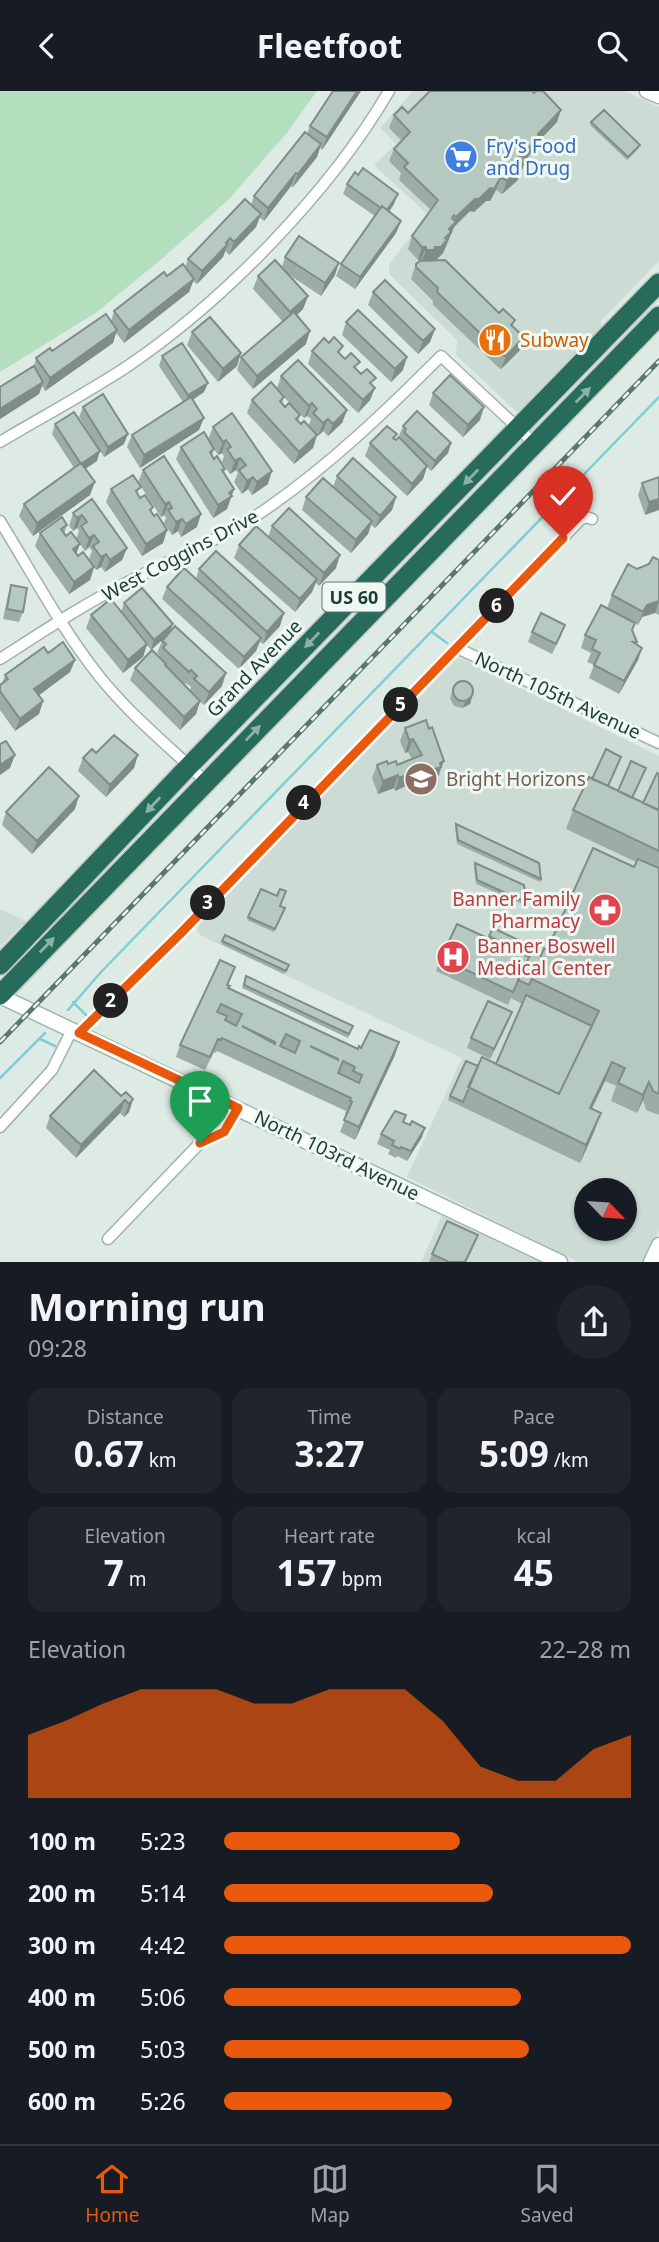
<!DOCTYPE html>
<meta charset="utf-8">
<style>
:root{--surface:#171b24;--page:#20242c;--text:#f1f3f6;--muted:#9ea1a6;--line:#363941;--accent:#ea580c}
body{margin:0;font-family:"Noto Sans",sans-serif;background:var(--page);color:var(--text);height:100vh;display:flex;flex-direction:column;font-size:26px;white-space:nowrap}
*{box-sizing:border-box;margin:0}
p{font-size:23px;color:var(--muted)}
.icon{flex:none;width:38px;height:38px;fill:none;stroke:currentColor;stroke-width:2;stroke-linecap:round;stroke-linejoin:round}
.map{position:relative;height:1171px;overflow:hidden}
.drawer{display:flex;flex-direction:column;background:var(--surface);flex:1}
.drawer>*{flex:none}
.needle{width:46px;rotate:115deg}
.buttons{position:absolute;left:574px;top:1087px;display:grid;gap:14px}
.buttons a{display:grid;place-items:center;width:63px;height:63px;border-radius:50%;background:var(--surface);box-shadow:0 2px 5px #0004;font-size:35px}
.pin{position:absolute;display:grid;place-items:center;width:60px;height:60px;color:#fff;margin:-72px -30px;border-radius:50% 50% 50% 0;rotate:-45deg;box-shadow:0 0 7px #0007}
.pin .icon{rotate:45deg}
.km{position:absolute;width:35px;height:35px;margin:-18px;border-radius:50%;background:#222;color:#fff;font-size:19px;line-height:35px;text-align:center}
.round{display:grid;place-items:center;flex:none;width:74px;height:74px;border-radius:37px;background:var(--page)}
.summary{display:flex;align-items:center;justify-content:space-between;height:119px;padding:0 28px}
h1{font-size:38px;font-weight:700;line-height:52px}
.metrics{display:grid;grid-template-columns:repeat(3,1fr);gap:10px;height:119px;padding:7px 28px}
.metrics div{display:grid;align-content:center;border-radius:18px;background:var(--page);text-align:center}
.metrics b{font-size:35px;font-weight:700}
.metrics small{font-size:19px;font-weight:400}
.metrics p{font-size:19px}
.chart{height:196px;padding:14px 28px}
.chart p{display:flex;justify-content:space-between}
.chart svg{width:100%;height:126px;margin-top:7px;fill:var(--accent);opacity:.7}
ul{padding:0 28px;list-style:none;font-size:23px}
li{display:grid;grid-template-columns:112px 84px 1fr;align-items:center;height:52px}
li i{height:18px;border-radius:9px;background:var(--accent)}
header{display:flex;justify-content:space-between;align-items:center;height:91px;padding:0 28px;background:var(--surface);font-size:32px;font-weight:700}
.menu{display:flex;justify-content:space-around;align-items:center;height:98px;border-top:2px solid var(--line);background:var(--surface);font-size:19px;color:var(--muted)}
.menu a{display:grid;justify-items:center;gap:4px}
.menu .on{color:var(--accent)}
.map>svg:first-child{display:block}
.built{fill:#ccdbd4;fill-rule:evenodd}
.green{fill:#b4dfbe}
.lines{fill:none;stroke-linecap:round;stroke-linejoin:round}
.stream{stroke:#80cdd6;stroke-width:2.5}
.street-casing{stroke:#a1b3ac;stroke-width:13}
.secondary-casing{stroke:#9cb8ad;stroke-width:17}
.highway-casing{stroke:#c0c8c6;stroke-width:22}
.street{stroke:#fff;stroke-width:10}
.secondary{stroke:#fff;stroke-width:14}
.highway{stroke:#276b5a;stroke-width:19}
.rail-casing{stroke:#58786e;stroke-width:5}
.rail{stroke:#eff8f3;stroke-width:2.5;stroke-dasharray:8;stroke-linecap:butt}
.wall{fill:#9dada5;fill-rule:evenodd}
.shaded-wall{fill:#7f8d86}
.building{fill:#b6c9c0;stroke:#7f8d86;stroke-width:2;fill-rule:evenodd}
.oneway{fill:#8bb2a6}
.route-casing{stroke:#fff;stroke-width:14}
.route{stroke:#ea580c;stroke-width:9}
.labels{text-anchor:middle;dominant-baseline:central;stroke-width:6;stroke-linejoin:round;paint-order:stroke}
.shield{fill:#eff8f3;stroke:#5d746d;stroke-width:2}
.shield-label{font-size:18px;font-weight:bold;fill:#1e3c33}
.shop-label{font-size:19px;fill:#366cbe;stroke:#eff8f3;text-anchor:start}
.food-label{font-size:19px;fill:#c56008;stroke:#eff8f3;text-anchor:start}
.street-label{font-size:19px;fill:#1e3c33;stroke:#eff8f3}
.education-label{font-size:19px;fill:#785e54;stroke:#eff8f3;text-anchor:start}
.health-label{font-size:19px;fill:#be3a42;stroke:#eff8f3;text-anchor:end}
</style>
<header><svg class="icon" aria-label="back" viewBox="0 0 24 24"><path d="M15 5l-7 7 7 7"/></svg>Fleetfoot<svg class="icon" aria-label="search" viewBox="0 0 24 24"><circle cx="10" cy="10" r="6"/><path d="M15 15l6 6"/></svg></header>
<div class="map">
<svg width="659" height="1171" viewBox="0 0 659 1171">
<rect width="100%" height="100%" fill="#deebe5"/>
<path class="built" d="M413,0H625L659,16V170L601,230L602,238L523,319L516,320L456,264L457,249L389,183V174L427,123L374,74L396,53L380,37Z
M460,567L659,665V1139L644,1171H578L407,1086L462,967L204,846L199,843L197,838L202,829L455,569ZM586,1099H625V1138H586Z
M0,818L26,830L0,856Z
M442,1125L539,1171H421Z"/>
<path class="green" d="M0,0H317L286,43L228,109L164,166L97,221L0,281Z"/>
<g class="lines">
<path class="stream" d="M432,541L447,552
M73,911L86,924
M68,919L102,880L659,306
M40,948L55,955
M0,987L45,942"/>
<defs>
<path id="street" d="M0,351C42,326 87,302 128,275C225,209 330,101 389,0
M0,430C32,482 61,537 99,585C130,624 170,656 206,691
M457,557L659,652
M0,568C42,541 84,513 128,491C175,466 225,447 269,416C332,372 387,319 441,265L535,353
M79,942L179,844L580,429L586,426L592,428
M0,1036L52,979L72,939
M108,1148L200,1052L224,1041L238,1017"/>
<path id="secondary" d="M647,0L659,5
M0,905L560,1171
M651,1171L659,1154"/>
<path id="highway" d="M0,874L189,675L659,192
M0,904L659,225"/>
</defs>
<use href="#street" class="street-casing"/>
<use href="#secondary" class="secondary-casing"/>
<use href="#highway" class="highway-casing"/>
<use href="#street" class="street"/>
<use href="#secondary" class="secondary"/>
<use href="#highway" class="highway"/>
<defs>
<path id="rail" d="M0,951L659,270"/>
</defs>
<use href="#rail" class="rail-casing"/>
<use href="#rail" class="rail"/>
</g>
<path class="wall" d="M333,0H361L322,59L320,57L317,66L293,96L291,95L264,130L259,126L256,136L229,164L225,160L223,166L197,193L193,190L189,201L124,252L116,242L113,252L45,300L42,295L39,303L0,328V296L34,275L36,267L52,260L111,230L114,220L167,185L185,177L188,168L251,114L254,105L307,43L310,35Z
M408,22L557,31L537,52L534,59L527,67L517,90L502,103L496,99L490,110H486L474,121L470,120L454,136L443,162L436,169H431L430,170L499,222L515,229L513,235L524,246L520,259L501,278L499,277L433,214V210L411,188L416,173L421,170V169H418L408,158L412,145L431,119L399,89L401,82L389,70L394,58L402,50L389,37L394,24Z
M591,31L639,57L627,69L590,34Z
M347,93L394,113L389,121L401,130L396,142L355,198L336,185L341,173L375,125L343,103Z
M285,166L335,184L321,205L288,183L308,205L303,218L297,224L306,253L253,298L237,279L241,266L283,231L253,198L258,185L282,176Z
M373,201L435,238L430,251L418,263L368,214Z
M346,231L403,279L391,291L342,244Z
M192,241L241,262L237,275L218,291L187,254Z
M312,260L340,263L375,297L370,309L358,322L308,273Z
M162,265L204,301L193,309L199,339L140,377L127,356L132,344L183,311L159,275Z
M281,285L347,319L342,332L328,345L323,340L318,345L317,344L313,357L294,373L247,322L252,309L277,297ZM284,306L304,327L307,325L311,328L309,334L301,333L298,330L300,324L285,316L282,312Z
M433,302L480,329L463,346L429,314Z
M83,316L124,353L104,366L79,326Z
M232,322L268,393L252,404L248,398L242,403L234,391L238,382L236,379L230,383L222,371L224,365L222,362L218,364L214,358L212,365L225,378L224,382L234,398L227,418L213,427L176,368L181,356L208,348L213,336Z
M55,333L97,370L85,378L90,404L33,445L19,425L24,413L74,377L52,343Z
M403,335L451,352L448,362L431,380L427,376L423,388L407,405L365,365L370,352L401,348L402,347L399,345Z
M143,379L197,436L181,446L178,440L172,444L164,432L166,427L164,424L161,426L138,391Z
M337,385L396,406L392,419L375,437L371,434L368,443L351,462L302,419L306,406L333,396Z
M659,386L645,424L638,404L642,392Z
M111,398L138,404L154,425L167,439L163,452L142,465L106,411Z
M92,408L127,457L122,469L105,481L101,476L96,479L89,468L92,460L89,456L85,460L76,448L79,440L77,437L73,440L69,435L73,422Z
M67,434L64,443L76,462L94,476L90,489L69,503L35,455L40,442Z
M272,435L336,477L319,495L316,492L312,501L295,521L234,467L239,454L268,446Z
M659,469V524L655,522L642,526L638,534L635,533L632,540L637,551L636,553L642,557L638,569L619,603L589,587L594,574L587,571L591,562L581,557L585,544L607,517L612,504L637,478Z
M199,478L280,535L263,553L260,551L256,560L239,578L162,508L167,496L196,488Z
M11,494L23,521L19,531L3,528L8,504Z
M124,512L170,541L222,595L204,614L200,611L196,623L180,639L130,589L135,577L159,566L160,565L157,562L162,550L165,546L151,559L147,554L143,566L123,582L86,537L91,524L121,521ZM186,592L191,596L190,600L185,594Z
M532,541L562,543L552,563L528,551Z
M48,562L75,569L70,581L39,604L43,610L39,623L15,640L0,619V595L2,593L5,584Z
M454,593L472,606L470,613L462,617L454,615L450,608Z
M405,637L440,683L437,688L430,691L428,696L420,699L418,695L412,697L410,693L395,700L394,697L378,703L372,687L377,674H397L412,668L408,661L405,662L400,650Z
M96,662L134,677L106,706L78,680L83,667Z
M608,695L659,719V1024L646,1019L643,1009L637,1022L611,1010L616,995L605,990L592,1018L594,1041L580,1072L448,1009L466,970L478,975L496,973L522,913L511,907L508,914L436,880L441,867L488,847L493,837L541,865L634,776L636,771L566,738L573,719Z
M75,718L32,763L2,734L6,721Z
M456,733L541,788L540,791L457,753L455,736Z
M475,772L526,811L525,814L476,793L474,775Z
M261,798L280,815L285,817L274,841L247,829Z
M225,844L289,874L284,883L221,853Z
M235,876L228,894L229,897L358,958L399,951L395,964L355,1049L340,1041L347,1023H345L346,1020L217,960L216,962L214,961L205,979L176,966L180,954Z
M246,885L353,935L348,947L242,897Z
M508,931L490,968L467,957L471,947Z
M121,1005L133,1008L129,1021L124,1026L120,1022L76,1067L46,1037L50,1025Z
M403,1031L422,1046L407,1070L397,1065L396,1067L388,1063L390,1059L377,1053L381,1043Z
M473,1157L466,1171H429L432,1163Z"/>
<path class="shaded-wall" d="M357,0H361L322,59L327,46Z
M561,19L557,31L537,52L534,59L527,67L517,90L502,103L507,90L520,78L528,58L538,43Z
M321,53L317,66L293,96L298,83Z
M296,82L291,95L264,130L268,117Z
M501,86L496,99L490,110H486L474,121L470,120L454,136L443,162L436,169H431L430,172H421L426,159L435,156L453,134L456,126L475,108Z
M398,103L394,113L382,130L386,121Z
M261,123L256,136L229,164L234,151Z
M401,130L396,142L355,198L360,186Z
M230,147L223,166L197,193L202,180Z
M422,156H426L421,169H418Z
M339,172L335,184L321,205L325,192Z
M194,188L189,201L124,252L129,239Z
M308,205L303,218L286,234L290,221Z
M435,238L430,251L418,263L423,250Z
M117,239L113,252L45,300L50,287Z
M310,240L306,253L253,298L257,285Z
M524,246L520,259L501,278L506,265Z
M241,262L237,275L218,291L223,278Z
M407,266L403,279L391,291L395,278Z
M43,291L39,303L0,328V318Z
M208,292L204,301L185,314L188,304Z
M375,297L370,309L358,322L363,309Z
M312,312L307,325L304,327L309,315Z
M484,316L480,329L463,346L468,334Z
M347,319L342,332L328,345L333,333Z
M204,327L199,339L140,377L144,364Z
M328,328L323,340L318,345L323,332Z
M128,343L124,353L104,366L108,356Z
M317,344L313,357L294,373L299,361Z
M226,349L222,362L218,364L223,351Z
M451,352L448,362L431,380L435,370Z
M100,360L97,370L78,383L81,373Z
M240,367L236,379L230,383L235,370Z
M427,375L423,388L407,405L412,393Z
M272,380L268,393L252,404L257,391Z
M253,386L248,398L242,403L247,390Z
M95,391L90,404L33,445L37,432Z
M234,398L227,418L213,427L218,414L229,402Z
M396,406L392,419L375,437L380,425Z
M659,408V419L645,424L649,411Z
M169,411L164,424L161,426L165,413Z
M201,423L197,436L181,446L186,433Z
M82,424L77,437L73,440L77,427Z
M182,428L178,440L172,444L176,431Z
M372,430L368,443L351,462L356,449Z
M167,439L163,452L142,465L146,453Z
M94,444L89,456L85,460L89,447Z
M80,453L75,466L73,458Z
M127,457L122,469L105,481L110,469Z
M106,463L101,476L96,479L101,466Z
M340,464L336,477L319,495L324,482Z
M94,476L90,489L69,503L74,491Z
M317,488L312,501L295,521L300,508Z
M659,510L655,522L642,526L638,534L643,521L647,514Z
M284,522L280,535L263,553L267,541Z
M173,533L169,543L151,559L154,549Z
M261,547L256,560L239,578L244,566Z
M147,553L143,566L123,582L128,569Z
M642,557L638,569L619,603L624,590Z
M75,569L70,581L30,611L34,598Z
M226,582L222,595L204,614L209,601Z
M472,606L470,613L462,617L465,611Z
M43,610L39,623L15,640L20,628Z
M200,610L196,623L180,639L184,626Z
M413,648L408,661L405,662L409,649Z
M15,664L10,677L0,684V674Z
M138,664L134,677L106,706L110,694Z
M444,670L437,688L430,691L428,696L420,699L424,686L440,672Z
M415,680L410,693L395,700L399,687Z
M423,682L418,695L412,697L417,685Z
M398,684L394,697L378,703L383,690Z
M79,705L75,718L32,763L37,750Z
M512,921L508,931L490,968L494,958Z
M399,951L395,964L355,1049L359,1036Z
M612,971L605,990L583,1035L590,1017Z
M649,991L643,1009L637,1022L643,1004Z
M133,1008L129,1021L124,1026L129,1013Z
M125,1009L120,1022L76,1067L81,1054Z
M601,1022L594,1041L580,1072L586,1054Z
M425,1037L422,1046L407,1070L411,1060Z"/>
<path class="building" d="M333,0H357L327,46L310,35Z
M430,0H532L534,2L536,0H543L561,19L538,43L539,46L528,58V62L524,67L521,64L516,69L521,77L507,90L501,86L494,98L490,97L479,108H475L456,126L454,124L452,127L456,131L449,138L451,141L445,147L447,149L441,156H435L434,159H426V156H422L412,145L438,109L404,76L408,72L394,58L410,41L394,24L402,16L408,22Z
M604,19L640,54L628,66L591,31Z
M305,41L321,53L298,83L296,82L268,117L254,105Z
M363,77L398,103L387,119L382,115L381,117L347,93L355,81L358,84Z
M245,108L261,123L234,151L230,147L226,152L227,154L202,180L188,168Z
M382,115L401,130L360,186L341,173Z
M299,145L339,172L325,192L285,166Z
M275,169L308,205L290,221L258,185Z
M445,169L499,222L503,218L515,229L511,234L524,246L506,265H504L437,201L438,197L416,176V173L420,170Z
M183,173L194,188L129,239L114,220L164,181L167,185Z
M385,189L435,238L423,250L373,201Z
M358,219L407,266L395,278L346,231Z
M294,221L310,240L257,285L241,266Z
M106,223L117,239L50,287L36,267L50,257L52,260Z
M210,226L241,262L223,278L192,241Z
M334,246L343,255L338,261L345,268L351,262L360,271L354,276L361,283L367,278L376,287L370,292L375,297L363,309L312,260L324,247L329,252Z
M182,252L208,292L188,304L162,265Z
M298,269L347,319L333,333L328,328L323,332L313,322L317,318L312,312L309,315L281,285Z
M34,275L43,291L0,318V296Z
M450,284L484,316L468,334L433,302Z
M271,291L284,306L280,310L285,316L289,312L300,324L296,328L301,333L304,330L317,344L299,361L252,309Z
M103,303L128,343L108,356L83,316Z
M191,306L204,327L144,364L132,344Z
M417,320L451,352L435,370L404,341L406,338L403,335Z
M74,321L100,360L81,373L55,333Z
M232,322L272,380L257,391L253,386L247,390L239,379L246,374L240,367L235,370L227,358L231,356L226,349L223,351L213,336Z
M387,335L397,343L393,347L396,349L399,346L427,375L412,393L370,352Z
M204,341L214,358L210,361L214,368L217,365L225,378L222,379L234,398L229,402L232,405L218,414L181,356Z
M164,365L201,423L186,433L182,428L176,431L168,419L172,417L169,411L165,413L143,379Z
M353,367L396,406L380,425L337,385Z
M81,372L95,391L37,432L24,413Z
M133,384L141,396L136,400L140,407L145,404L153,416L150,419L154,425L157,423L167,439L146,453L111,398Z
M659,386V408L649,411L642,392Z
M323,387L372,430L356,449L306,406Z
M92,408L127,457L110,469L106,463L101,466L93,455L99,451L94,444L89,447L81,435L87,431L82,424L77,427L73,422Z
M289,417L340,464L324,482L272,435Z
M62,426L67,434L61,438L66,445L71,441L80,453L73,458L78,465L83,461L94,476L74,491L40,442Z
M256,435L317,488L300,508L239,454Z
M216,460L284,522L267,541L199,478Z
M653,466L659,469V510L647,514L643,521L612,504L628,473L637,478L649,473Z
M184,477L261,547L244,566L167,496Z
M11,494L27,497L23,521L7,518Z
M142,497L173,533L154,549L124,512Z
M111,508L147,553L128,569L91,524Z
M601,514L635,532L632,539L637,551H633L642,557L624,590L594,574L600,562L592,558L596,549L585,544Z
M541,522L565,534L556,553L532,541Z
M175,535L226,582L209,601L194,588L197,585L191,579L189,581L163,557L166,553L162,550Z
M63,551L75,569L34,598L43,610L20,628L0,600V594L8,588L5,584L44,556L48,562Z
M152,559L166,573L165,574L200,610L184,626L135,577Z
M453 600a10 10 0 1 1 20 0a10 10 0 1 1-20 0Z
M426,629L429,638L432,636L444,670L440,672L441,676L431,679L432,683L424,686L423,682L417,685L415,680L399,687L398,684L383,690L377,674L387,670L388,673L396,670L397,674L422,664L413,648L409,649L405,637Z
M114,644L138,664L110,694L83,667L92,658L96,662Z
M6,650L15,664L0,674V653Z
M606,658L621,666L608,695L592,688Z
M631,670L646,677L632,707L618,700Z
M49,676L79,705L37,750L6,721Z
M657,682L659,683V716L658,719L643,712Z
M589,686L659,719V760L573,719Z
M456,733L539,772L541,788L458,749Z
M593,757L634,776L638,768L659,777V1003L653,1000L649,991L643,1004L618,992L625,977L612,971L590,1017L601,1022L586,1054L468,996L482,966L559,1003L599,920L532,888L529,894L518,889L532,860L541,865L544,857L547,859Z
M475,772L524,794L526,811L477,789Z
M261,798L277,805L280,798L286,800L280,815L285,817L275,838L248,826Z
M457,833L529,866L513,901L441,867Z
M493,837L539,859L537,863L532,860L530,865L489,845Z
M225,844L289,874L286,880L222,850Z
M220,869L235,876L227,894L230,895L228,897L358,958L359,955L361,957L370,939L399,951L359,1036L344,1029L352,1011L350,1010L351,1007L222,947L221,949L218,948L210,966L180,954ZM221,913L242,923L236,935L225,929L227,925L217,921ZM242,935L275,951V953ZM286,943L300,950L295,962L280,955ZM310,955L338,968V969ZM343,970L355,976L353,980L362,984L359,992L338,982Z
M246,885L353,935L349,943L244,894Z
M526,904L592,935L559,1003L496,973Z
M488,910L512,921L494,958L471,947Z
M466,970L478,975L463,1011L450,1005Z
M94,979L121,1005L126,1001L133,1008L129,1013L125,1009L81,1054L50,1025Z
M395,1020L406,1024L403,1031L410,1034L412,1030L425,1037L411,1060L401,1056L400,1058L392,1054L394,1050L381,1043Z
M447,1130L478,1144L465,1171H449L432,1163Z"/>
<defs><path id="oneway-solid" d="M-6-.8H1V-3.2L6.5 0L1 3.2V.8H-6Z" transform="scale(1.75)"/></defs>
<g class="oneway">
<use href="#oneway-solid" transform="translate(583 304) rotate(-46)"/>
<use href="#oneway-solid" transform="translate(471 386) rotate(134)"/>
<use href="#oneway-solid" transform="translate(312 549) rotate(134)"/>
<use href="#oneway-solid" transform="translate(253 642) rotate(-46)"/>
<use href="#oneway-solid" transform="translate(153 714) rotate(133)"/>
<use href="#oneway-solid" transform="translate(47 854) rotate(-46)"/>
</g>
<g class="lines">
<defs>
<path id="route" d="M200,1052L224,1041L238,1017L79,942L179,844L563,447"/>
</defs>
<use href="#route" class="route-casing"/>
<use href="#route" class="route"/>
</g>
<defs>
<symbol id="supermarket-disc" viewBox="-11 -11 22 22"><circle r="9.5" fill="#3f7fe0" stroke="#eff8f3"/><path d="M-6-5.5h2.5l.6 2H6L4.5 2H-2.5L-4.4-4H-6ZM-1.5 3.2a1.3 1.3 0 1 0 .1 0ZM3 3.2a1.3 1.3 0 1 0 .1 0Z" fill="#fff"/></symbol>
<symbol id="restaurant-disc" viewBox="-11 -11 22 22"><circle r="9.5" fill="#e8710a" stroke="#eff8f3"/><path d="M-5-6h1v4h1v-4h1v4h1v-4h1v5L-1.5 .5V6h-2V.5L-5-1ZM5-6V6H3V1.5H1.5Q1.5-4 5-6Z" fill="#fff"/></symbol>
<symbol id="school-disc" viewBox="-11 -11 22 22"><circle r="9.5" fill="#8d6e63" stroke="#eff8f3"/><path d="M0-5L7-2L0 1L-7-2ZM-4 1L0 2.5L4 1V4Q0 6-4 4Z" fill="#fff"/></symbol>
<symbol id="pharmacy-disc" viewBox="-11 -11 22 22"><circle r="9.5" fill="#e0444e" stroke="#eff8f3"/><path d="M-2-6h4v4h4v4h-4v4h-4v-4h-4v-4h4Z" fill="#fff"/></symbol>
<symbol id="hospital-disc" viewBox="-11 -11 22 22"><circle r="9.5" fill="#e0444e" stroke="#eff8f3"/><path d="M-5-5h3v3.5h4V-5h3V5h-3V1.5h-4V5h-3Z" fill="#fff"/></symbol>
</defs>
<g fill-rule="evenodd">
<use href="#supermarket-disc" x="442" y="47" width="38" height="38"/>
<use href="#restaurant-disc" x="476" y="230" width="38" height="38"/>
<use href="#school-disc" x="402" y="669" width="38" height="38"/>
<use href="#pharmacy-disc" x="586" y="800" width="38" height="38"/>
<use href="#hospital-disc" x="434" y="847" width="38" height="38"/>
</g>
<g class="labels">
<rect class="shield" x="322.5" y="491.5" width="63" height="29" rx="5"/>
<g class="shield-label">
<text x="354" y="506">US 60</text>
</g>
<g class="shop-label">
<text x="486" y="55">Fry's Food<tspan x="486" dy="22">and Drug</tspan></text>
</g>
<g class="food-label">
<text x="520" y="249">Subway</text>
</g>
<g class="street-label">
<text transform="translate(180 464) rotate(-28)">West Coggins Drive</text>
<text transform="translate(254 577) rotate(-46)">Grand Avenue</text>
<text transform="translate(558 604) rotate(25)">North 105th Avenue</text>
<text transform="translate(337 1064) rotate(26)">North 103rd Avenue</text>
</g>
<g class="education-label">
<text x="446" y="688">Bright Horizons</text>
</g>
<g class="health-label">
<text x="580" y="808">Banner Family<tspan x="580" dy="22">Pharmacy</tspan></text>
<text x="477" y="855" text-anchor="start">Banner Boswell<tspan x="477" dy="22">Medical Center</tspan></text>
</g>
</g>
</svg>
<div class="buttons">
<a><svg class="needle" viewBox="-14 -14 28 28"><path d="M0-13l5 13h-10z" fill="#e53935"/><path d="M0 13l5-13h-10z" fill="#9ea1a6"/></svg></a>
</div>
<div class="pin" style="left:200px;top:1052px;background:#1e9e55"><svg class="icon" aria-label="arrive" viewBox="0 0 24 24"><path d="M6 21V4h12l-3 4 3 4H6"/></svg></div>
<div class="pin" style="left:563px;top:447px;background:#d93025"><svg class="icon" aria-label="check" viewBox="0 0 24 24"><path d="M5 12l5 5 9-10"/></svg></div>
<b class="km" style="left:111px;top:910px">2</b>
<b class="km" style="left:208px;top:812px">3</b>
<b class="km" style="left:304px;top:712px">4</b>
<b class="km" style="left:401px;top:614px">5</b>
<b class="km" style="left:497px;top:515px">6</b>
</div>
<section class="drawer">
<div class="summary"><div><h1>Morning run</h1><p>09:28</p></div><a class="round"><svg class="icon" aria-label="share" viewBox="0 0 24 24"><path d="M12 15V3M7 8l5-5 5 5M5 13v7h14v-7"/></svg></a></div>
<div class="metrics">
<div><p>Distance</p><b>0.67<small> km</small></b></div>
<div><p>Time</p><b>3:27</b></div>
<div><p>Pace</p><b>5:09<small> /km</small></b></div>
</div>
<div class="metrics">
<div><p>Elevation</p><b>7<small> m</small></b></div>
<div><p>Heart rate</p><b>157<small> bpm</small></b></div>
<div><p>kcal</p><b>45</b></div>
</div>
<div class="chart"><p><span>Elevation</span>22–28 m</p>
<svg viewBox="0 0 160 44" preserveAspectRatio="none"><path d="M0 44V22L10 17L20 11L30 6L40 6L50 6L60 11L70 11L80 6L90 6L100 6L110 17L120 33L130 38L140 38L150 27L160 22V44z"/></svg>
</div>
<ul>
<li><b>100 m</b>5:23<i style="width:58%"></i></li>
<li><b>200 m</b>5:14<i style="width:66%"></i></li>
<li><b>300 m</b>4:42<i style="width:100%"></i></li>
<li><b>400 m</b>5:06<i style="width:73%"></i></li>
<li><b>500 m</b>5:03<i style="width:75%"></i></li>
<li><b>600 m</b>5:26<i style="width:56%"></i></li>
</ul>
</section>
<nav class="menu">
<a class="on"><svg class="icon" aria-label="home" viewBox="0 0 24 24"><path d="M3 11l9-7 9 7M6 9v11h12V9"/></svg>Home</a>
<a><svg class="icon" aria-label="map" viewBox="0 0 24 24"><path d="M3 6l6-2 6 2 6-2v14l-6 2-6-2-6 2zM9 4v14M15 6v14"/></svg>Map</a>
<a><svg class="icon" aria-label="saved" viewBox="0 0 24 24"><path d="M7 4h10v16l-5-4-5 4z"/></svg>Saved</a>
</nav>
